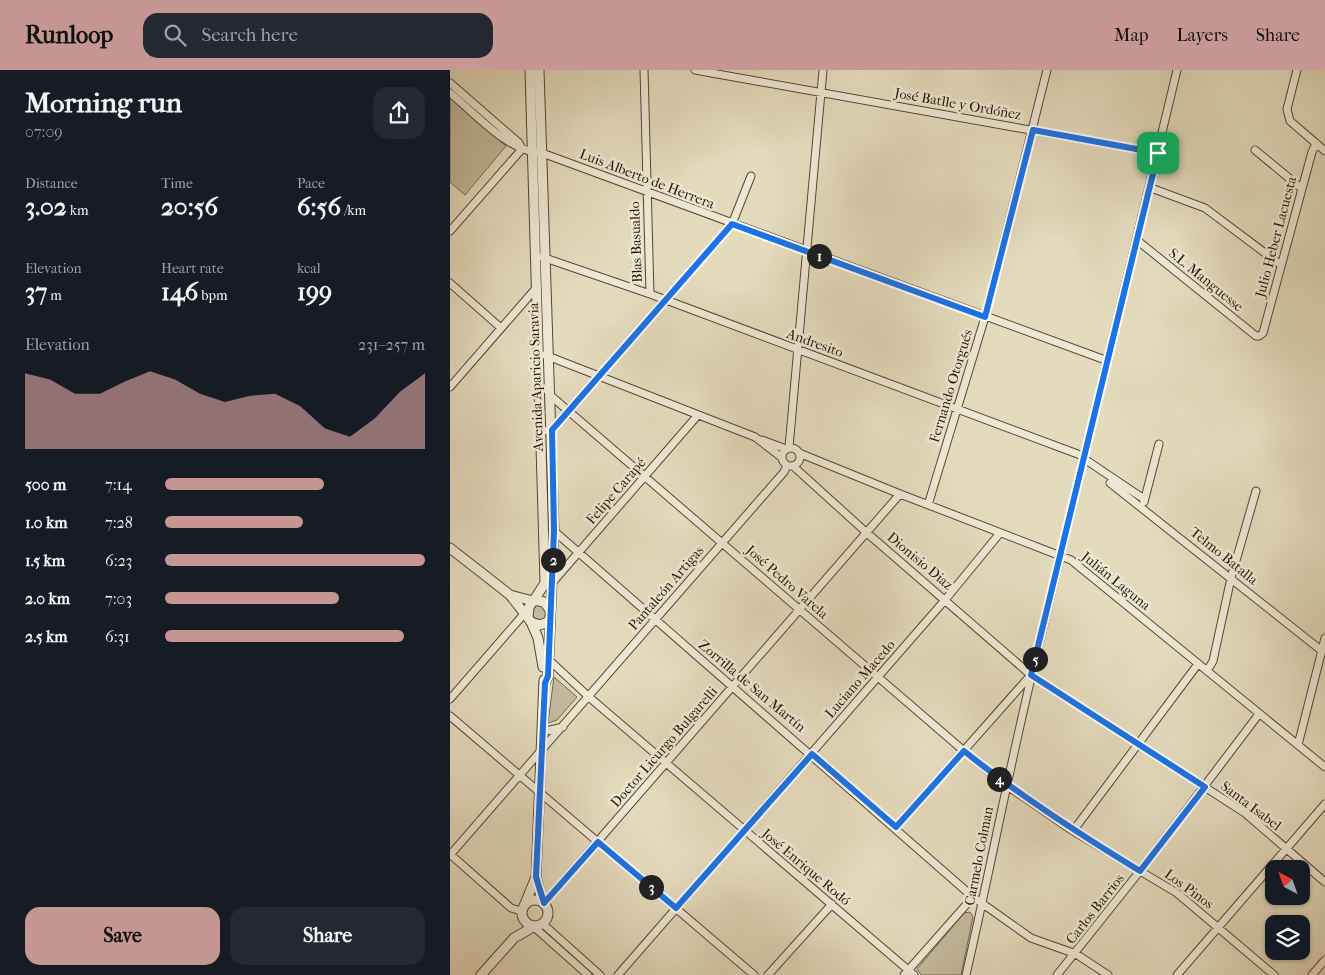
<!DOCTYPE html>
<meta charset="utf-8">
<style>
:root{--surface:#171b24;--page:#242831;--text:#f1f3f6;--muted:#9ea1a6;--accent:#c59692}
body{margin:0;font-family:"IM FELL French Canon",serif;background:var(--page);color:var(--text);height:100vh;display:flex;flex-direction:column;font-size:19px;white-space:nowrap}
*{box-sizing:border-box;margin:0}
p{font-size:16px;color:var(--muted)}
.icon{flex:none;width:28px;height:28px;fill:none;stroke:currentColor;stroke-width:2;stroke-linecap:round;stroke-linejoin:round}
.map{position:relative;flex:1;overflow:hidden}
.details{display:flex;flex-direction:column;background:var(--surface);width:450px}
.details>*{flex:none}
.needle{width:32px;rotate:319deg}
.buttons{position:absolute;left:815px;top:790px;display:grid;gap:10px}
.buttons a{display:grid;place-items:center;width:45px;height:45px;border-radius:10px;background:var(--surface);box-shadow:0 1px 4px #0004;font-size:25px}
.pin{position:absolute;display:grid;place-items:center;width:42px;height:42px;color:#fff;margin:-21px;border-radius:10px;box-shadow:0 2px 8px #0006}
.km{position:absolute;width:25px;height:25px;margin:-12px;border-radius:50%;background:#222;color:#fff;font-size:14px;line-height:25px;text-align:center}
.round{display:grid;place-items:center;flex:none;width:52px;height:52px;border-radius:15px;background:var(--page)}
.headline{display:flex;align-items:center;justify-content:space-between;height:85px;padding:0 25px}
h1{font-size:28px;font-weight:800;line-height:38px}
.metrics{display:grid;grid-template-columns:repeat(3,1fr);gap:8px;height:85px;padding:5px 25px}
.metrics div{display:grid;align-content:center}
.metrics b{font-size:25px;font-weight:800}
.metrics small{font-size:14px;font-weight:400}
.metrics p{font-size:14px}
.chart{height:140px;padding:10px 25px}
.chart p{display:flex;justify-content:space-between}
.chart svg{width:100%;height:90px;margin-top:5px;fill:var(--accent);opacity:.7}
.primary-button{display:flex;gap:10px;margin-top:auto;padding:10px 25px}
.primary-button a{flex:1;height:58px;border-radius:15px;background:var(--accent);color:#111;font-size:20px;font-weight:800;line-height:58px;text-align:center}
.primary-button a+a{background:var(--page);color:var(--text)}
ul{padding:0 25px;list-style:none;font-size:16px}
li{display:grid;grid-template-columns:80px 60px 1fr;align-items:center;height:38px}
li i{height:12px;border-radius:6px;background:var(--accent)}
header{display:flex;align-items:center;gap:30px;box-sizing:border-box;height:70px;padding:0 25px;background:var(--accent);color:#111}
header strong{font-size:24px}
nav{display:flex;gap:28px;margin-inline-start:auto;font-size:18px}
.search{width:350px;height:45px;background:var(--page);display:flex;align-items:center;gap:12px;box-sizing:border-box;padding:0 18px;border-radius:15px;color:var(--muted);font-size:19px}
main{display:flex;flex:1;min-height:0}
.map>svg:first-child{display:block}
.green{fill:#c4b99d;stroke:#76664f}
.lines{fill:none;stroke-linecap:round;stroke-linejoin:round}
.minor-casing{stroke:#584630;stroke-width:9}
.tertiary-casing{stroke:#584630;stroke-width:11}
.minor{stroke:#ede8d4;stroke-width:7}
.tertiary{stroke:#ede8d4;stroke-width:9}
.route-casing{stroke:#fff;stroke-width:10}
.route{stroke:#1a73e8;stroke-width:6}
.labels{text-anchor:middle;dominant-baseline:central;stroke-width:5;stroke-linejoin:round;paint-order:stroke}
.street-label{font-size:14px;fill:#291401;stroke:#ede8d4}
</style>
<header>
<strong>Runloop</strong>
<div class="search"><svg class="icon" aria-label="search" viewBox="0 0 24 24"><circle cx="10" cy="10" r="6"/><path d="M15 15l6 6"/></svg>Search here</div>
<nav><a>Map</a><a>Layers</a><a>Share</a></nav>
</header>
<main>
<section class="details">
<div class="headline"><div><h1>Morning run</h1><p>07:09</p></div><a class="round"><svg class="icon" aria-label="share" viewBox="0 0 24 24"><path d="M12 15V3M7 8l5-5 5 5M5 13v7h14v-7"/></svg></a></div>
<div class="metrics">
<div><p>Distance</p><b>3.02<small> km</small></b></div>
<div><p>Time</p><b>20:56</b></div>
<div><p>Pace</p><b>6:56<small> /km</small></b></div>
</div>
<div class="metrics">
<div><p>Elevation</p><b>37<small> m</small></b></div>
<div><p>Heart rate</p><b>146<small> bpm</small></b></div>
<div><p>kcal</p><b>199</b></div>
</div>
<div class="chart"><p><span>Elevation</span>231–257 m</p>
<svg viewBox="0 0 160 44" preserveAspectRatio="none"><path d="M0 44V7L10 10L20 17L30 17L40 11L50 6L60 10L70 17L80 21L90 18L100 17L110 23L120 34L130 38L140 29L150 16L160 7V44z"/></svg>
</div>
<ul>
<li><b>500 m</b>7:14<i style="width:61%"></i></li>
<li><b>1.0 km</b>7:28<i style="width:53%"></i></li>
<li><b>1.5 km</b>6:23<i style="width:100%"></i></li>
<li><b>2.0 km</b>7:03<i style="width:67%"></i></li>
<li><b>2.5 km</b>6:31<i style="width:92%"></i></li>
</ul>
<div class="primary-button"><a>Save</a><a>Share</a></div>
</section>
<div class="map">
<svg width="875" height="905" viewBox="0 0 875 905">
<rect width="100%" height="100%" fill="#e4dbbd"/>
<filter id="stains"><feTurbulence type="fractalNoise" baseFrequency=".004" numOctaves="4"/><feColorMatrix values="0 0 0 0 .2 0 0 0 0 .09 0 0 0 0 .02 0 0 0 .5 -.17"/></filter>
<radialGradient id="worn" r=".72"><stop offset=".6" stop-color="#630" stop-opacity="0"/><stop offset="1" stop-color="#630" stop-opacity=".3"/></radialGradient>
<path class="green" d="M0,28L56,76L15,125L0,112Z
M88,533L95,538V552H88L81,543L83,535Z
M104,607L127,627L107,650L98,653Z
M520,842L523,847L511,905H471L467,899L514,843Z"/>
<g class="lines">
<defs>
<path id="minor" d="M194,0L200,224
M245,0L708,83
M847,0L837,39L840,51L875,81
M0,13L69,73L72,79
M0,23C25,43 59,83 92,83L658,291
M805,80L851,118
M701,118L755,138L831,195
M0,161L72,79
M688,171L806,266H809L813,263L862,82L866,73
M92,187L200,224L633,386
M0,213L51,258
M95,285L305,367L331,387
M0,317L87,217
M101,326L514,681L556,715L623,761L727,823L824,905
M92,361L102,360L282,154L301,106
M312,370L336,379
M339,377L373,0
M332 387a9 9 0 1 1 18 0a9 9 0 1 1-18 0Z
M349,383L450,424L621,490L875,697
M633,388L694,429
M343,396L417,463L581,605L795,743L875,812
M660,413L872,581
M694,432L709,374
M478,435L535,247L597,0
M104,461L523,827L581,868L626,884L658,905
M102,513L248,345
M98,589L139,627L464,905
M757,601L763,591L781,508L806,421
M0,629L74,544
M0,646L304,905
M92,662L113,657
M848,675L875,568
M446,757L579,607
M623,761L748,594
M0,784L61,838L71,841
M0,785L334,402L337,395
M94,833L450,424
M93,854L150,905
M84,857L138,905
M168,905L495,530L550,463
M318,905L382,834
M454,905L523,827
M516,905C539,805 558,704 582,604C629,402 680,202 727,0
M607,905L690,801L809,644
M727,905L875,734
M862,905L875,890"/>
<path id="tertiary" d="M80,0L95,513L84,530
M89,0L104,461L98,606L95,613
M0,478L60,525L83,531
M60,525L78,548
M100,551L90,555L81,552L78,548L79,537L84,530L94,532L100,540
M81,552L88,568L93,597
M72 843a13 13 0 1 1 26 0a13 13 0 1 1-26 0Z
M93,833L86,807L94,610
M74,836L86,807
M31,905L64,868L83,857"/>
</defs>
<use href="#minor" class="minor-casing"/>
<use href="#tertiary" class="tertiary-casing"/>
<use href="#minor" class="minor"/>
<use href="#tertiary" class="tertiary"/>
</g>
<g class="lines">
<defs>
<path id="route" d="M583,60L708,83L581,605L755,717L690,801C629,764 570,726 514,681L446,757L362,684L226,838L148,772L94,833L86,807L95,613L98,606L104,461L102,360L282,154L535,247Z"/>
</defs>
<use href="#route" class="route-casing"/>
<use href="#route" class="route"/>
</g>
<g class="labels">
<g class="street-label">
<text transform="translate(508 34) rotate(10)">José Batlle y Ordóñez</text>
<text transform="translate(197 109) rotate(21)">Luis Alberto de Herrera</text>
<text transform="translate(826 167) rotate(-75)">Julio Heber Lacuesta</text>
<text transform="translate(186 172) rotate(-92)">Blas Basualdo</text>
<text transform="translate(756 210) rotate(39)">S.L. Manguesse</text>
<text transform="translate(365 273) rotate(20)">Andresito</text>
<text transform="translate(86 307) rotate(-92)">Avenida Aparicio Saravia</text>
<text transform="translate(501 316) rotate(-73)">Fernando Otorgués</text>
<text transform="translate(166 421) rotate(-49)">Felipe Carapé</text>
<text transform="translate(774 486) rotate(39)">Telmo Batalla</text>
<text transform="translate(470 491) rotate(40)">Dionisio Diaz</text>
<text transform="translate(666 511) rotate(39)">Julián Laguna</text>
<text transform="translate(337 512) rotate(41)">José Pedro Varela</text>
<text transform="translate(216 518) rotate(-49)">Pantaleón Artigas</text>
<text transform="translate(410 609) rotate(-49)">Luciano Macedo</text>
<text transform="translate(302 616) rotate(40)">Zorrilla de San Martín</text>
<text transform="translate(214 677) rotate(-49)">Doctor Licurgo Bulgarelli</text>
<text transform="translate(801 736) rotate(37)">Santa Isabel</text>
<text transform="translate(529 786) rotate(-79)">Carmelo Colman</text>
<text transform="translate(356 797) rotate(40)">José Enrique Rodó</text>
<text transform="translate(739 819) rotate(36)">Los Pinos</text>
<text transform="translate(645 839) rotate(-52)">Carlos Barrios</text>
</g>
</g>
<rect width="100%" height="100%" filter="url(#stains)"/>
<rect width="100%" height="100%" fill="url(#worn)"/>
</svg>
<div class="buttons">
<a><svg class="needle" viewBox="-14 -14 28 28"><path d="M0-13l5 13h-10z" fill="#e53935"/><path d="M0 13l5-13h-10z" fill="#9ea1a6"/></svg></a>
<a><svg class="icon" aria-label="layers" viewBox="0 0 24 24"><path d="M12 4l9 5-9 5-9-5zM3 14l9 5 9-5"/></svg></a>
</div>
<div class="pin" style="left:708px;top:83px;background:#1e9e55"><svg class="icon" aria-label="arrive" viewBox="0 0 24 24"><path d="M6 21V4h12l-3 4 3 4H6"/></svg></div>
<b class="km" style="left:369px;top:186px">1</b>
<b class="km" style="left:103px;top:490px">2</b>
<b class="km" style="left:201px;top:817px">3</b>
<b class="km" style="left:549px;top:709px">4</b>
<b class="km" style="left:585px;top:589px">5</b>
</div>
</main>
